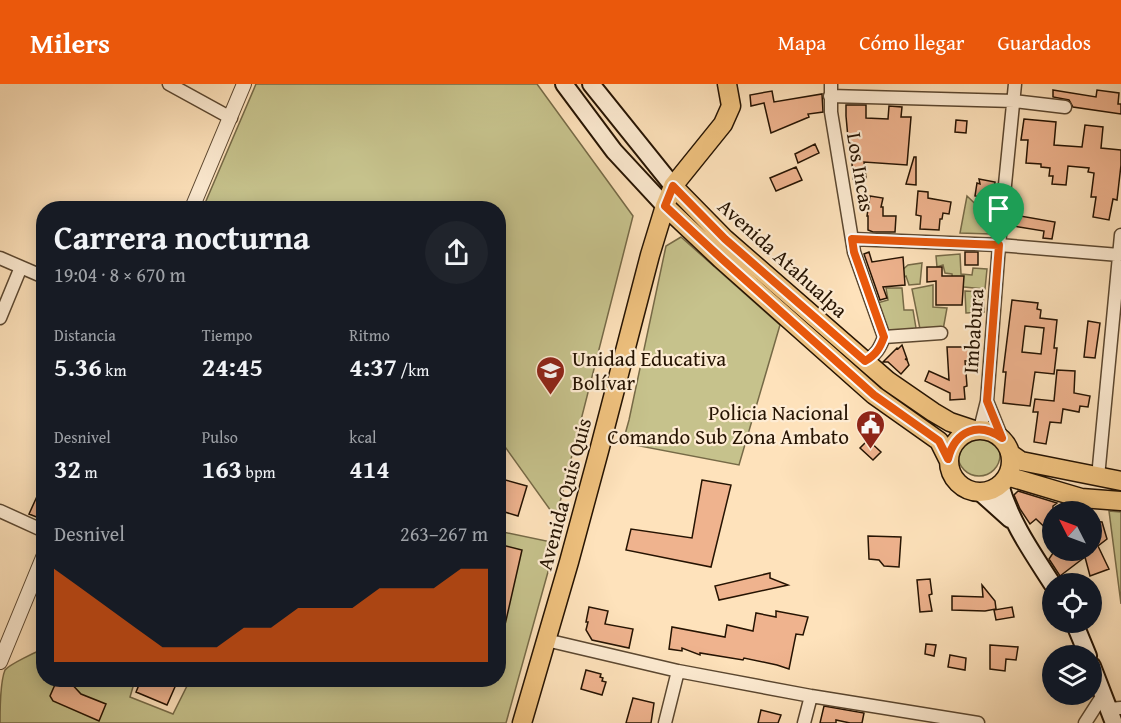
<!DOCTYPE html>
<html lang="es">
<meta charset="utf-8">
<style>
:root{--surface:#171b24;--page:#20242c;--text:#f1f3f6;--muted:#9ea1a6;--accent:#ea580c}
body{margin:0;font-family:"Gentium Book Plus",serif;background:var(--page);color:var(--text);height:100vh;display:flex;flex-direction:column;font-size:22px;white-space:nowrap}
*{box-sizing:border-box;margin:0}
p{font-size:20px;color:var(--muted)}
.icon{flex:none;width:33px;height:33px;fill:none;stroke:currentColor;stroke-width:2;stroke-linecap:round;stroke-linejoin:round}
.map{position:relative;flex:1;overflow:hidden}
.sheet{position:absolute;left:36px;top:117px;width:470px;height:486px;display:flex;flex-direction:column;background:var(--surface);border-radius:24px;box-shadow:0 3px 15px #0003}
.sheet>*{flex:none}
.needle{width:39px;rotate:312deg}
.controls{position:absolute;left:1042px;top:417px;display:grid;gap:12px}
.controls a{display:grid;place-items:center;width:60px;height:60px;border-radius:50%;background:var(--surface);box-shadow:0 3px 15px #0003;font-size:30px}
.pin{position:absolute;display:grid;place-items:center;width:51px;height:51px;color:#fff;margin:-62px -26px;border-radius:50% 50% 50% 0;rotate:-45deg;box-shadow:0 0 6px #0007}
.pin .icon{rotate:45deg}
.round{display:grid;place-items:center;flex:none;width:63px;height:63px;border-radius:32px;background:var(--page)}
.head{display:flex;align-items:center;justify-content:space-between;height:102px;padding:0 18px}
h1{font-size:33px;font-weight:600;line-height:45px}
.figures{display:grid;grid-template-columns:repeat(3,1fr);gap:9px;height:102px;padding:6px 18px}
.figures div{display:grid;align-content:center}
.figures b{font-size:26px;font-weight:600}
.figures small{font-size:16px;font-weight:400}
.figures p{font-size:16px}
.chart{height:168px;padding:12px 18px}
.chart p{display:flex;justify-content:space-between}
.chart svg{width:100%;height:108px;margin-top:6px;fill:var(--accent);opacity:.7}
header{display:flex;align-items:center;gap:36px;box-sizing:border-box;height:84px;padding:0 30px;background:var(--accent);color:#fff}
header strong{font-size:28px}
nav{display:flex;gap:33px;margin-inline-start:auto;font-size:21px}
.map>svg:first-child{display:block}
.green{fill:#c6c28c;stroke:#766a47;stroke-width:1.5}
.building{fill:#efb38e;stroke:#251302;stroke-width:1.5;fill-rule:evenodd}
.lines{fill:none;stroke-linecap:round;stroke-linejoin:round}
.minor-casing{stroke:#5b4730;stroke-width:15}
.tertiary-casing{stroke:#5b4730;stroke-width:16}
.secondary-casing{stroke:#251302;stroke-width:20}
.primary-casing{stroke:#251302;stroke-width:21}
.minor{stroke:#feecd3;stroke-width:12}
.tertiary{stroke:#feecd3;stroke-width:14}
.secondary{stroke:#feecd3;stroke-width:16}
.primary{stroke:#efc17e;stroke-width:18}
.route-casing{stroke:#fff;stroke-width:12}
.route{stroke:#ea580c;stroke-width:8}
.labels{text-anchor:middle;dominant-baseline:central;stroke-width:4.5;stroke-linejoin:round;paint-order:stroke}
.street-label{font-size:21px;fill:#251302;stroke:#feecd3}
.poi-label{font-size:21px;fill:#251302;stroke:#feecd3;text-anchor:start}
</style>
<header>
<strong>Milers</strong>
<nav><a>Mapa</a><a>Cómo llegar</a><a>Guardados</a></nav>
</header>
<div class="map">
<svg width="1121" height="639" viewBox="0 0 1121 639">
<rect width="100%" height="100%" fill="#fee2bb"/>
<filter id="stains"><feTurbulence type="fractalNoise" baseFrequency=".00333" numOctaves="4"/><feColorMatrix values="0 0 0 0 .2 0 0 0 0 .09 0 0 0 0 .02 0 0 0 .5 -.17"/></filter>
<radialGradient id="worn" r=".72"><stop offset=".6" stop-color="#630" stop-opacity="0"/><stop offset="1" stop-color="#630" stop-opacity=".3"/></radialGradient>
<path class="green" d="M256,0H537L633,132L556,434L498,353V124H203Z
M967,112L990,134L991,150L960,149Z
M681,153L780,241L739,381L624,359L625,354H624L629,336L666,162Z
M960,170L961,190L972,191L973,184L987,185L985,205L953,202L952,190L945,189L943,181L937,183L936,172Z
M922,179L920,200L909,201L906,192L900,195V188L908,181Z
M933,201V223L947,224L943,246L921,250L912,205Z
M886,204H902L904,226H913L917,250L889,254L874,220L888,216Z
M965,207L983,208L984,228L966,229Z
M958 371a21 21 0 1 1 42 0a21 21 0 1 1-42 0Z
M1120,426H1121V520L1109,427L1120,428Z
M498,447L556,459L506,639H0C0,625 0,598 5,586C10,580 36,568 43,565L44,596H135L130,613L173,630L190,596H498Z"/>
<path class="building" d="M1053,6L1096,13L1097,6L1119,9L1118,20H1121V30L1073,23L1069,16L1053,13Z
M772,7L774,18L822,10L823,28L808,30L809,33L771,49L764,19L751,22L750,11Z
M846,21H866V34L888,35L889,22L902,23L901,33H911L907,81L864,78L866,94L853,95L851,64L849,65L846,32Z
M1024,35L1056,38L1054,61L1082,63L1085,41L1103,43L1101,64L1121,66V81L1117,116L1113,115L1109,136L1093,133L1096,113H1091L1094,89L1088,88L1089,84L1068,82L1066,101L1052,100L1053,92H1049L1050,84L1041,83V80L1026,79L1028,56H1021Z
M956,36L967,37L966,49L955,48Z
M815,60L819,69L798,79L795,70Z
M914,73H916V101L906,100Z
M796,83L802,96L776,107L770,94Z
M979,95L995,98L993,115L975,112L977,99L980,100Z
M918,107L928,108V114L951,118L949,130L943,129L942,135H940L939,146L920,145L921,132L916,131Z
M870,112L883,114L881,123H883V132H896L895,148H873L868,146V132H867Z
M1015,131L1055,138L1052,155L1043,154L1044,147L1013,142Z
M869,168L872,178L903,173L905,201L883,203L887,214L880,216L864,170Z
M965,168H978V181H965Z
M927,183H942V192H964L962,221H936V197L927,198Z
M1012,216L1038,219L1037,225L1041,226L1040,234L1057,236L1054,264H1057L1054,290L1035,288L1030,322L1003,319L1006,288H1003ZM1025,242L1044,244L1041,270L1022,268Z
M1088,237L1100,239L1095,274L1084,273Z
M902,261L907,275H905L907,276L909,281L901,290L888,278H883L897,264L898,265Z
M947,263H972V276L965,277L967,302L964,303L965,315L950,316V309L925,297L929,287L949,296Z
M1057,286L1075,287L1074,309L1090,312L1088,323L1080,322L1079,328L1063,325L1061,339L1050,338L1046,360L1034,358L1038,328H1033L1035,315L1054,317Z
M868,356L881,368L873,376L860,364Z
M498,394L527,402L518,432L498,426Z
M702,396L731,401L711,483L626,466L631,445L692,454Z
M44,397V436L29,430Z
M1018,407L1057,419L1053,422V451L1036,435L1030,440L1020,425L1014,411Z
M1092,437L1102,438L1107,455L1098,462L1109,485L1090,492L1085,473L1060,492L1049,475L1055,466H1092Z
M868,452L901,453L899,483L884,482L879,476L869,475Z
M498,460L522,466L502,554H498Z
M770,489V494L788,501L719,516L715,502Z
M930,495L932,510L929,511L932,527L920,528L917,496Z
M982,501L995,517L996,525L985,527L952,526V512L983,513Z
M589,523L608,527L605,540L633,545L629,564L592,556L586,546L588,538H586Z
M1012,523L1014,533L996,536L994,526Z
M776,527L808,533L803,551L796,550L789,585L777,581L744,574L743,576L700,569V571L682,564V567L669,565L672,543L725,553L727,541L753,547L756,529L776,533Z
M926,560L936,561L934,572L925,570Z
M990,561L1018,563L1016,576L1006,575L1005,587L990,585Z
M950,571L966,574L965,586L948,583Z
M586,586L601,590L600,593L603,594L602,597L606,598L602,611L581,605Z
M57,596H68L81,610L106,620L99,637L53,617L50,612Z
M141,596H178L167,621L136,608Z
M633,614L654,619L651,639H626Z
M824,622L864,629L862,639H850L836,636V639H820Z
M761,626L781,631L778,639H758Z"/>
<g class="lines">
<defs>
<path id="minor" d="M169,0L231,34
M831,0V28L854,168L884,253C880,264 876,271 865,277
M830,12L1014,17L1065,23
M852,155L999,161L1119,171
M0,174L44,193
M0,234L21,183
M884,253L941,249
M987,317L1002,354
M980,345L987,317L999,161L1015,0
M1098,393L1121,151
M0,427L44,447
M546,556L678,587L811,612L978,639
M1109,625L1121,624
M665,639L678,587
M804,639L811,612
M1085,639L1103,611"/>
<path id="tertiary" d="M192,124L244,0
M0,578L44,471"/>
<path id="secondary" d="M564,0L614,67L665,122
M591,0L673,102
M1000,401C1011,439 1032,468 1053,501
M981,409L1010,435
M1074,538L1088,572
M1092,582L1114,639"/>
<path id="primary" d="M673,102L725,155L888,297L933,328L950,338L974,346
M665,122L721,175L874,311L939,357L948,375
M949 377a31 31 0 1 1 62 0a31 31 0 1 1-62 0Z
M1011,370L1021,377L1121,397
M1007,392L1081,414L1121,417
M522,639L569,478L599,367L650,171L665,122L673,102L723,40L731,22L727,0"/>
</defs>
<use href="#minor" class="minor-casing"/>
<use href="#tertiary" class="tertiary-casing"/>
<use href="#secondary" class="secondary-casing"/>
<use href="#primary" class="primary-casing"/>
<use href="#minor" class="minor"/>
<use href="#tertiary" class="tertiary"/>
<use href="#secondary" class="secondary"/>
<use href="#primary" class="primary"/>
</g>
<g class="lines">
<defs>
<path id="route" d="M673,102L725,155L865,277C876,271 880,264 884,253L854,168L852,155L999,161L987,317L1002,354C978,337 955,347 948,375L939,357L874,311L722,175L665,122Z"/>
</defs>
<use href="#route" class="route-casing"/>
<use href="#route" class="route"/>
</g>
<defs>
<symbol id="university-pin" viewBox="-11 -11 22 30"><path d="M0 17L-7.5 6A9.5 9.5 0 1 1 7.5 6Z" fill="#8f2418" stroke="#feecd3"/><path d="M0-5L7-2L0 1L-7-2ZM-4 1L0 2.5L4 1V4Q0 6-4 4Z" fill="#fff"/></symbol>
<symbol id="civic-pin" viewBox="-11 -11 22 30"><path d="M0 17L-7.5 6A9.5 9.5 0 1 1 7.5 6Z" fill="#8f2418" stroke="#feecd3"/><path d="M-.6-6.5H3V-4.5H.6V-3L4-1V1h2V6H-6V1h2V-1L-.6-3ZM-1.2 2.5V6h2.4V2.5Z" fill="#fff"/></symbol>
</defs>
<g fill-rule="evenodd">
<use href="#university-pin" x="534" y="270" width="33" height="45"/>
<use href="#civic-pin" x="854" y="324" width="33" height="45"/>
</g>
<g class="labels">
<g class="street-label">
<text transform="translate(861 88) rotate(80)">Los Incas</text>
<text transform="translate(783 174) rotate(42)">Avenida Atahualpa</text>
<text transform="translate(973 247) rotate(-86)">Imbabura</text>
<text transform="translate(564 410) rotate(-75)">Avenida Quis Quis</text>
</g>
<g class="poi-label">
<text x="572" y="274">Unidad Educativa<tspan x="572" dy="24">Bolívar</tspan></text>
<text x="849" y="328" text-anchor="end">Policia Nacional<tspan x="849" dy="24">Comando Sub Zona Ambato</tspan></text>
</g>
</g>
<rect width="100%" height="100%" filter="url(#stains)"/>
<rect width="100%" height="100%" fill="url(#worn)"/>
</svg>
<div class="controls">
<a><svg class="needle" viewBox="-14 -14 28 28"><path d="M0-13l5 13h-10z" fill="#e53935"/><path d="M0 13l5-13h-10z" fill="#9ea1a6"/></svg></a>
<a><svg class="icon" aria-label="locate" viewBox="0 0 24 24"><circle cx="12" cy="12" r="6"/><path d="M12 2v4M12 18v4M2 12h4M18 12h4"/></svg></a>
<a><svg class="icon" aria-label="layers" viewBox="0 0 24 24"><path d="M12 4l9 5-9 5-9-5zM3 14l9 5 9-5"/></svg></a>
</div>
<div class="pin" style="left:999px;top:161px;background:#1e9e55"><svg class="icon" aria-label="arrive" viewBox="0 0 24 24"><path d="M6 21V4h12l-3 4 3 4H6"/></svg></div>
<section class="sheet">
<div class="head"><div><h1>Carrera nocturna</h1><p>19:04 · 8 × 670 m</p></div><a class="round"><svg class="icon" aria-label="share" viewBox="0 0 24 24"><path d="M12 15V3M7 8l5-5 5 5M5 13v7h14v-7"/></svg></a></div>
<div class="figures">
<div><p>Distancia</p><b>5.36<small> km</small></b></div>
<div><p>Tiempo</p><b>24:45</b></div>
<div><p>Ritmo</p><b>4:37<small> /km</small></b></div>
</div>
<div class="figures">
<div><p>Desnivel</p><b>32<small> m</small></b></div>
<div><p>Pulso</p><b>163<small> bpm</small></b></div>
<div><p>kcal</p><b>414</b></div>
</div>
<div class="chart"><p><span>Desnivel</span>263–267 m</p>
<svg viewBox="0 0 160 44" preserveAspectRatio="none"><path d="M0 44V6L10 14L20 22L30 30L40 38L50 38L60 38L70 30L80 30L90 22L100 22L110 22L120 14L130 14L140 14L150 6L160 6V44z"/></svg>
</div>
</section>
</div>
